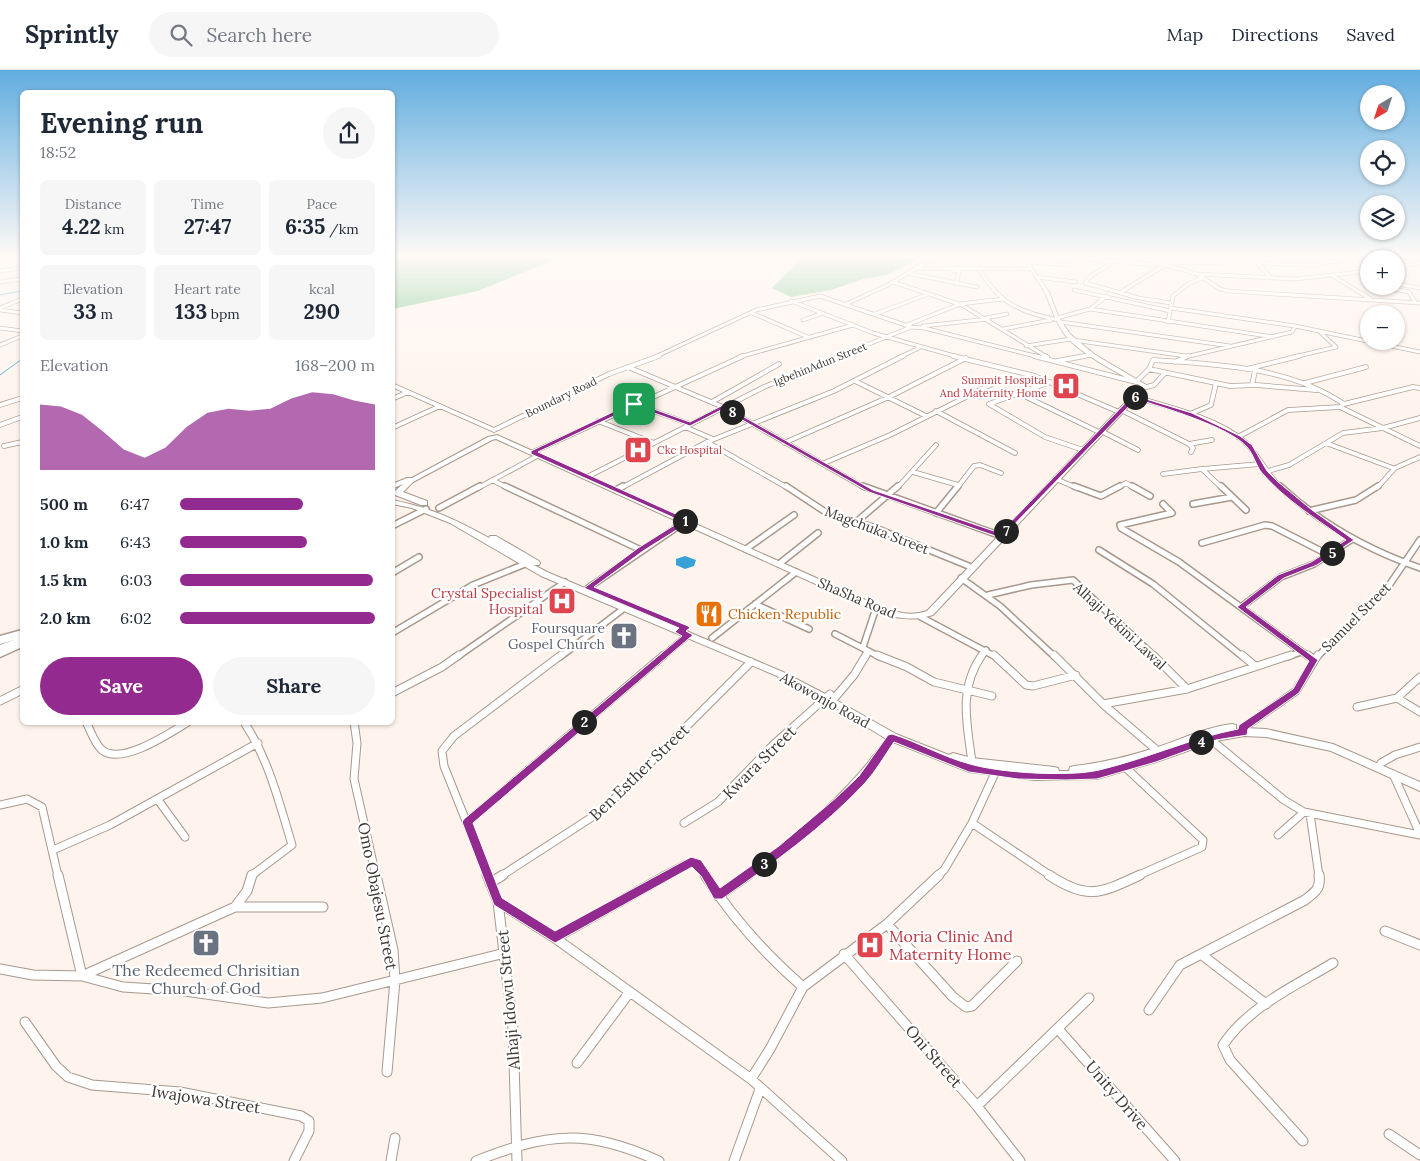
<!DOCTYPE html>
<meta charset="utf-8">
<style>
:root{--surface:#fff;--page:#f6f6f7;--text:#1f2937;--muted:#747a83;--line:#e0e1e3;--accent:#922a8f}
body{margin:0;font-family:Lora,serif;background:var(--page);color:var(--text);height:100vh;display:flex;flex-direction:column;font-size:19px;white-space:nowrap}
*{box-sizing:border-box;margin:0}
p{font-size:16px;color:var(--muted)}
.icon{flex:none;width:28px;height:28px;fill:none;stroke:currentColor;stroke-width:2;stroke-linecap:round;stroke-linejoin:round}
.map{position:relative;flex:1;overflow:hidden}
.side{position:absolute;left:20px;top:20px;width:375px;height:635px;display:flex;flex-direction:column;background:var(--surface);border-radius:8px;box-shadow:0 1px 4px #0004}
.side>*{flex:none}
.needle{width:32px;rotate:219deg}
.fabs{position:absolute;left:1360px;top:15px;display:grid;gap:10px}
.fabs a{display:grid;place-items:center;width:45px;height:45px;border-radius:50%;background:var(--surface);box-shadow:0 1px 4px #0004;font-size:25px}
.pin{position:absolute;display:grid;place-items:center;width:42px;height:42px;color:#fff;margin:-21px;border-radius:10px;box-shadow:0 2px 8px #0006}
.km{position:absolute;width:25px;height:25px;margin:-12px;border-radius:50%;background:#222;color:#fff;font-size:14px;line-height:25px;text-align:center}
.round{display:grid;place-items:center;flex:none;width:52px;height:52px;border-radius:26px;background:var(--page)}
.head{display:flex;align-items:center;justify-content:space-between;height:85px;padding:0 20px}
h1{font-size:28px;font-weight:700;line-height:38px}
.figures{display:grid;grid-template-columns:repeat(3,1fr);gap:8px;height:85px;padding:5px 20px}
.figures div{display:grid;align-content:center;border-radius:8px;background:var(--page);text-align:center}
.figures b{font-size:21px;font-weight:700}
.figures small{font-size:14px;font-weight:400}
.figures p{font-size:14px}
.chart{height:140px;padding:10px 20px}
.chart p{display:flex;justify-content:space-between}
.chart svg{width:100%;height:90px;margin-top:5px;fill:var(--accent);opacity:.7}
.action{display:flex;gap:10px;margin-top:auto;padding:10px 20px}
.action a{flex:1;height:58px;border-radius:30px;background:var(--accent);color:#fff;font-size:20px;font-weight:700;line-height:58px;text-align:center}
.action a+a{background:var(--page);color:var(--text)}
ul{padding:0 20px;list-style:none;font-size:16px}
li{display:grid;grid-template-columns:80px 60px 1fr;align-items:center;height:38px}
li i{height:12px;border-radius:6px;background:var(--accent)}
header{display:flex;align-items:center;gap:30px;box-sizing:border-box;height:70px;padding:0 25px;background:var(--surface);border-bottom:1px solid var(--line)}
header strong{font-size:24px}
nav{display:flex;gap:28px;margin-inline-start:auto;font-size:18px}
.search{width:350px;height:45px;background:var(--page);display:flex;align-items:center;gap:12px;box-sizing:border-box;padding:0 18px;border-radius:28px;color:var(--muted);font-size:19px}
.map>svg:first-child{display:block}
.forest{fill:#73c688}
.water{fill:#37a2d5}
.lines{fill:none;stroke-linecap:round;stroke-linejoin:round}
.stream{stroke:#37a2d5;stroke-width:1}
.street-far4-casing{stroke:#a8988d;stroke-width:4.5}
.street-far3-casing{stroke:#a8988d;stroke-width:5.5}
.street-far2-casing{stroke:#a8988d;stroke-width:8}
.street-far1-casing{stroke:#a8988d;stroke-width:9}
.street-casing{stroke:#a8988d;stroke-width:11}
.secondary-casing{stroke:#a8988d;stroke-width:2}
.highway-casing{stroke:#a8988d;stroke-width:3}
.street-far4{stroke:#fff;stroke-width:3}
.street-far3{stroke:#fff;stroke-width:4}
.street-far2{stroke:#fff;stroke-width:5}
.street-far1{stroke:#fff;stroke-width:7}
.street{stroke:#fff;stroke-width:9}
.secondary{fill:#fff;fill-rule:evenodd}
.highway{fill:#fff;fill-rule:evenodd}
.route{fill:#922a8f;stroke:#fff;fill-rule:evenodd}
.labels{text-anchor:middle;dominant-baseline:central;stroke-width:4.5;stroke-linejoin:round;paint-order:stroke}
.far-street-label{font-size:11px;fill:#3f3833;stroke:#fff}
.far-health-label{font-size:11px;fill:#be3a42;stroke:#fff;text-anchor:end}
.street-label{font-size:14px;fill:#3f3833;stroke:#fff}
.health-label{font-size:14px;fill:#be3a42;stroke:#fff;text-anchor:end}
.food-label{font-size:14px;fill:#c56008;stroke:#fff;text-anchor:start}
.worship-label{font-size:14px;fill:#5b616d;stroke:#fff;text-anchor:end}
.near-street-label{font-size:16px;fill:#3f3833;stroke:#fff}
.near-health-label{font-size:16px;fill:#be3a42;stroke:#fff;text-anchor:start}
.near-worship-label{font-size:16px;fill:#5b616d;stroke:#fff}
</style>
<header>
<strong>Sprintly</strong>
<div class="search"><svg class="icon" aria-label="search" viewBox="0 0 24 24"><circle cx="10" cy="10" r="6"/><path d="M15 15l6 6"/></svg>Search here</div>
<nav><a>Map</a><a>Directions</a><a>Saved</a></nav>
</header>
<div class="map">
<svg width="1420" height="1091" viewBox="0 0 1420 1091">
<rect width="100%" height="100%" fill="#fff4ed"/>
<path class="forest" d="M393,187H561L478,221L393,239Z
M802,187H922L887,205L863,209L831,220L791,227L772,218Z"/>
<path class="water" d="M685,486L696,490L694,496L685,499L676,495V489Z"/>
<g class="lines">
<path class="stream" d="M0,225L22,221
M0,305L22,289"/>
<defs>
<path id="street-far4" d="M973,187C993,229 1014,242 1059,250
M1070,187L1114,192L1092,205L1085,213L1139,228L1171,233
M1138,187L1197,204L1220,219L1228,221L1420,233
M1252,187L1270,207
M1419,187L1420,189
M1112,191L1155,195
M1029,192L1068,195
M1161,192L1227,193
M1259,193L1313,195L1362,187
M1396,197L1420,193
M917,198L1031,199
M953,200L959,201L956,214
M0,201L22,198
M907,203L977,217
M1197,204L1295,209L1369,201
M1333,206L1372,230
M1037,207L1076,212
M0,212L22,209
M893,212L962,235L1047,287
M1396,214L1420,218
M1394,219L1409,222L1415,232
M1074,220L1170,241
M1121,222L1165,195
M791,231L873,263L958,287
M846,234L888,215L935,187
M0,238L22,229
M1171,238L1295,256L1420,282
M1090,239L1273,267
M0,240L22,243
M752,243L810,268
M875,244L926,225
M986,248L1007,244
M1057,248L1090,239L1107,226
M803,250L823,243
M1061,252L1230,276
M1168,252L1173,226L1188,214L1202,208
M907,255L960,234L1003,229
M923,256L988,249
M0,258L22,261
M1003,259L1051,250
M1073,270L1186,286
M0,275L22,266
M1026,276L1071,269
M655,287L756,240L820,226L911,257
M739,287L853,255
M837,287L911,257L924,258L1039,287
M900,287L919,278
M1078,287L1092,285
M1185,287L1292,262L1295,256
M1294,287L1336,277L1320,262"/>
<path id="street-far3" d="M953,286L1035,306L1119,342
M1034,286L1136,312
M1045,286L1047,287
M1057,291L1085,286
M1175,292L1188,286
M628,297L723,337L865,418
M1149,299L1230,316L1256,315L1316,320
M1247,299L1299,286
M1138,310L1149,299L1153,290C1218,294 1289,297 1344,334L1340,337L1420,376
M855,311L926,346
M1050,312L989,334L1045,367L1083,380
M1305,313L1366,297
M392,315L494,360
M1252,315L1255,301
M1143,318L1154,315L1165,303
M1018,323L1099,362
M1135,327C1169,337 1219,349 1245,372C1259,386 1267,404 1281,418
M392,329L408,322
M712,332L779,294
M634,334L690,354
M1344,334L1413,317L1420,318
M0,335L22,328
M1121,340L1189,374L1193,378L1191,382
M936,341L1015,383
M1190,344L1211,335L1216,313
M598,351L654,373
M0,355L22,347
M685,357L713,369
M392,358L440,336
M494,360L609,304L659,286
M1101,361L1138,380
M1238,367L1288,340L1340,337
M707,372L788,418
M784,373L889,327L966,288
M1326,373L1393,398
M1189,374L1212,370
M4,376L22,372
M533,382L743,286
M822,394L890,365L1000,310
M913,402L958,415
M1264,402L1289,395L1343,363L1383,358L1420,348
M1163,404L1202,399
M587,407L764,317L840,286
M1056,409L1077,418
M492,410L508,418
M478,418L539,385
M621,418L707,372L834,321L903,286
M897,418L936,375
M957,418L974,396L980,395L1001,403
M1117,418L1126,413L1134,418
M1222,418L1202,399L1260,394
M1377,418L1395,398L1420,387"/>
<path id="street-far2" d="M505,416L641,480
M786,416L827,443L873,457L971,497
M863,416L1001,466
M1074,416L1101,426L1120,416
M1132,416L1150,426
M1221,416L1246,440
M1280,416C1321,454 1368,480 1420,498
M616,420L623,416
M1163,434L1172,443L1120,455L1121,458L1179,492L1309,587
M1193,434L1232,427
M439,438L480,416
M1309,441L1356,430L1378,416
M936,443L958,416
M855,453L898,416
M392,456L426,439
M1202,473L1265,455L1272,456L1329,485
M746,479L794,445
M1099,480L1153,514L1243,587
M779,494L818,463
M392,503L419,487
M961,508L1000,536L1055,587
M588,518L686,451
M988,525L1031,515L1073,510L1155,587
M755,534L809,559
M1241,537L1281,507L1314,494L1351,470
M921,547L996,587
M392,563L473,515L525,494
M835,564L880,587
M712,568L796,502
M863,577L876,538
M457,587L565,512
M560,587L623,539
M662,587L688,565
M865,587L868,582
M981,587L986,580
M1287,587L1301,582
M1317,587L1390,514L1420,470"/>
<path id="street-far1" d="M877,585L907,597L934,612L992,626
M994,585L1026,615L1033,616L1076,605
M1054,585L1104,635L1159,682
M1153,585L1187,619
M1242,585L1255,596
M1308,585L1314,590
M392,623L442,597L459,585
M1397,628L1420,642
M0,631L22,620
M832,631L854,605L866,585
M1103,634L1187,619L1291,585
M1357,637L1397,628L1420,607
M86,652C91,661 94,673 102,680C121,696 170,663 188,652
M244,652C269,690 279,732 292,775L251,806
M354,652L357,673L354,709L376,806
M1244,662L1243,658L1296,621L1318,585
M1210,669L1284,730L1304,742L1420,765
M972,692C967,654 958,619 982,585
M1381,693L1395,685L1420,677
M1126,698L1203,770L1202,777L1137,806
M1393,704L1420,764
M158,730L185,767
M0,735L27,729L42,737L58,806
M1310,744L1319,806
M467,752L664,585
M684,753L718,732L775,673L830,624
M972,753L1051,806
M1278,765L1304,742
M53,780L110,755L258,673
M488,806L444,696L442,681L454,666L561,585
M501,806L603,740L751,592
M664,806L686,794L697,793L706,806
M746,806C802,766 852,724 892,667
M937,806L944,800L972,753L995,703"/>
<path id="street" d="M58,805L82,906L123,917L185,921L268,933L322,928L505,883
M376,805L393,880L395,910L387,1002
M487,805L498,832L513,959L517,1091
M705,805C732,847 765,884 803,917
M1049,805C1088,831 1101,823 1140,805
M490,813L503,805
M718,826L748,805
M498,832L555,868L751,1009L842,1091
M235,837H323
M887,854L953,927L966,937L972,936L1017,891
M1385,861L1420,875
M555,868L667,805
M844,884L977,1036L1020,1091
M1202,885L1266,934
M0,899L33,905L82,906L235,837L247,821L252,805
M1149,940L1180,895L1305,830C1315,822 1321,819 1319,805
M25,952L56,996L68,1007L92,1015L180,1022L301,1046L309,1051V1061L294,1091
M1058,959L1175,1091
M577,993L629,923
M751,1009L770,979L803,917L887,854L939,805
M977,1036L1089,928
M1389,1064L1420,1085
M1303,1071L1230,990L1223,975C1248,937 1295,916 1333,893
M391,1091L395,1068
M476,1091C549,1062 587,1059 659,1091
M734,1091L760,1019"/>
<path id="secondary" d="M1024,187H1028L1033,199L1049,222L1059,248L1070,264L1094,284L1148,316L933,545C912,552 894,548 873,540L496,369L492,370L413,412L403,422L427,431V435H421L395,425V421L403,414L392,419V414L407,408H412L488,367L497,365L879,536C895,542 910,547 927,541L1141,316C1119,303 1081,285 1065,265C1055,252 1052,238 1045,223C1039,211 1029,200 1024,187Z
M392,430C429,437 457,450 489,468L490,466H496L539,491L540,493L539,495H534L547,502L783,602L829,626L896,664L949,685L953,683L972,688L1054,697L1058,698L1059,701H1069L1070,697L1074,696C1103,693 1130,686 1158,677C1182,669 1206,657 1232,654L1236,655V659L1244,658L1266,659L1333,674L1420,712V721L1331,681L1266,667L1244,666L1216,671L1156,692L1097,709L1035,710L969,702L888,670L823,630L777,606L541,506L450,453L412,438L392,434Z
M22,567V573L0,581V575Z"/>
<path id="highway" d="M22,560V568L0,574V566Z
M22,569V577L0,587V578Z"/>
</defs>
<use href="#street-far4" class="street-far4-casing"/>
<use href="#street-far3" class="street-far3-casing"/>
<use href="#street-far2" class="street-far2-casing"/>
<use href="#street-far1" class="street-far1-casing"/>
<use href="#street" class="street-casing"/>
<use href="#secondary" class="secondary-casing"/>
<use href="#highway" class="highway-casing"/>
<use href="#street-far4" class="street-far4"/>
<use href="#street-far3" class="street-far3"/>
<use href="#street-far2" class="street-far2"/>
<use href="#street-far1" class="street-far1"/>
<use href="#street" class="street"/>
<use href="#secondary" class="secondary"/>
<use href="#highway" class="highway"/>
</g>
<linearGradient id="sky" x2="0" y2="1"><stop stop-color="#61ade0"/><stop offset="0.55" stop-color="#fffaf7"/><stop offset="1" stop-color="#fffaf7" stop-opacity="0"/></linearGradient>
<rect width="1420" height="339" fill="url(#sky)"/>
<path class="route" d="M1133,325L1192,343L1240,366L1252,375L1267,401L1277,411L1312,440L1354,470L1317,495L1284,508L1246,537L1318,590L1299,623L1248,659L1247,665L1216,670L1156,692L1097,709L1066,710L1018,709L969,702L894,672C885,685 876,701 865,713C823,758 772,794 722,829H714L701,806L692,797L555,873L494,835L462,752L464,749L682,566L675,562L679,558L584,518L638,478L681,451L531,384V381L634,332L690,352L723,335L873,420L1000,463ZM1136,329C1162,337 1230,357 1247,377C1254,385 1256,396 1262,403C1285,430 1318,450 1346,470L1311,492L1278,505L1237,537L1309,591L1293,619L1239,655L1238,659C1191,668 1146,689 1099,700C1070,707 1000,703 970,694C943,687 918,672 892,664L888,665L859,706L837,727L779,776L720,818L701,790L691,787L555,861L502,828L473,753L693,565L686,561L690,558L688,556L594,517L643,481L689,452V450L538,382L635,336L690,356L723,339L869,422L1001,468Z"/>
<defs>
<symbol id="hospital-square" viewBox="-11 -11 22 22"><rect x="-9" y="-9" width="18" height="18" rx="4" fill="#e0444e" stroke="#fff"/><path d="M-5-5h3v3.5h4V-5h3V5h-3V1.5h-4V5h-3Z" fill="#fff"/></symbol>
<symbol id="restaurant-square" viewBox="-11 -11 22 22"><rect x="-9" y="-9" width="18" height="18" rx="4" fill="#e8710a" stroke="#fff"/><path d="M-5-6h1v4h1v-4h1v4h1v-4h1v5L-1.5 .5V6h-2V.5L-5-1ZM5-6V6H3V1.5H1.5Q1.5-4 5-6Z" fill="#fff"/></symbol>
<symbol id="church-square" viewBox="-11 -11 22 22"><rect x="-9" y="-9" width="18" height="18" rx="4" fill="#6b7280" stroke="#fff"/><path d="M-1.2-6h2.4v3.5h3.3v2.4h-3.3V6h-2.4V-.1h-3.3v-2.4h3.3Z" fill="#fff"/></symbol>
</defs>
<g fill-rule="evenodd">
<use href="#hospital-square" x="1050" y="300" width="32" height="32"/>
<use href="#hospital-square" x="622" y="364" width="32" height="32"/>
<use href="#hospital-square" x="546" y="515" width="32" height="32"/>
<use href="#restaurant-square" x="693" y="528" width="32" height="32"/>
<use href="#church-square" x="608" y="550" width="32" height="32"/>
<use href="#church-square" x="190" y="857" width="32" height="32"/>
<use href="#hospital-square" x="854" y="859" width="32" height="32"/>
</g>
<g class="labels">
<g class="far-street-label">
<text transform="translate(820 294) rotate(-22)">IgbehinAdun Street</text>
<text transform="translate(561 327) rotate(-26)">Boundary Road</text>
</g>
<g class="far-health-label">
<text x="1047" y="310">Summit Hospital<tspan x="1047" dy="13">And Maternity Home</tspan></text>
<text x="657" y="380" text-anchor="start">Ckc Hospital</text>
</g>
<g class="street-label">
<text transform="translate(877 460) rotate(21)">Magchuka Street</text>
<text transform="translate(857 528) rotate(23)">ShaSha Road</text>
<text transform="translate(1356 547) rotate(-45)">Samuel Street</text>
<text transform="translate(1120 556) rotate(43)">Alhaji Yekini Lawal</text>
<text transform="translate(825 630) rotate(29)">Akowonjo Road</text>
</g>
<g class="health-label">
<text x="543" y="523">Crystal Specialist<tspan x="543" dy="16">Hospital</tspan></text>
</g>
<g class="food-label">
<text x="728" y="544">Chicken Republic</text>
</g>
<g class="worship-label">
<text x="605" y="558">Foursquare<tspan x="605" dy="16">Gospel Church</tspan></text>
</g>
<g class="near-street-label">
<text transform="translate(759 692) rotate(-45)">Kwara Street</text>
<text transform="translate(639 702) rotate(-44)">Ben Esther Street</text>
<text transform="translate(378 826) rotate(79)">Omo Obajesu Street</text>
<text transform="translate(508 930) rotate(-95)">Alhaji Idowu Street</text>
<text transform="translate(934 986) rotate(49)">Oni Street</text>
<text transform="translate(1117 1025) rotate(49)">Unity Drive</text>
<text transform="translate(206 1029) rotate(9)">Iwajowa Street</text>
</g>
<g class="near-health-label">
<text x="889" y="866">Moria Clinic And<tspan x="889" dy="18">Maternity Home</tspan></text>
</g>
<g class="near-worship-label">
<text x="206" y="900">The Redeemed Chrisitian<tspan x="206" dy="18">Church of God</tspan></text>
</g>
</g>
</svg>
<div class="fabs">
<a><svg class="needle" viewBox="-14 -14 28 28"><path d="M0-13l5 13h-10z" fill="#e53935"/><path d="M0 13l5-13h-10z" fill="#747a83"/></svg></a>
<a><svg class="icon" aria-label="locate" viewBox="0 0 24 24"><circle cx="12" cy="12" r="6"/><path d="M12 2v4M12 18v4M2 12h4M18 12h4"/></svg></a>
<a><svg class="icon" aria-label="layers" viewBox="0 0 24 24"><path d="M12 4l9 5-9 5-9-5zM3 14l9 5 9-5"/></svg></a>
<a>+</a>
<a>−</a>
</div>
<div class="pin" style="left:634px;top:334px;background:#1e9e55"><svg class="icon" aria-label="arrive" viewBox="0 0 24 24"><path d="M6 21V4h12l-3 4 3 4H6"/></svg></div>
<b class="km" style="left:685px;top:451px">1</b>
<b class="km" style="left:584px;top:652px">2</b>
<b class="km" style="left:764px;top:794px">3</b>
<b class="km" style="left:1201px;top:672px">4</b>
<b class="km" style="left:1332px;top:483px">5</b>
<b class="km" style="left:1135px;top:327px">6</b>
<b class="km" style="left:1006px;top:461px">7</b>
<b class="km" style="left:732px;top:342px">8</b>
<section class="side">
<div class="head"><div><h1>Evening run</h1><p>18:52</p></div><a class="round"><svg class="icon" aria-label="share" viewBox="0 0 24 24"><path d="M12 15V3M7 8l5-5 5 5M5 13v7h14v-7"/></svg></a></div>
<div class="figures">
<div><p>Distance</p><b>4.22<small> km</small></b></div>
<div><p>Time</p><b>27:47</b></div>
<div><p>Pace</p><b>6:35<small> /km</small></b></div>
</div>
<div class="figures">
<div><p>Elevation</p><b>33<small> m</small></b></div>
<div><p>Heart rate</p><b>133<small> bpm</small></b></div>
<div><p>kcal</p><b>290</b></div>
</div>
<div class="chart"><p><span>Elevation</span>168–200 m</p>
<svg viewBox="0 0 160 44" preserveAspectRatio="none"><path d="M0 44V12L10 13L20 17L30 25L40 34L50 38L60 33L70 23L80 16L90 14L100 15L110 14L120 9L130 6L140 7L150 10L160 12V44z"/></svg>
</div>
<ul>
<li><b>500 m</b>6:47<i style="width:63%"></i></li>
<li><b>1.0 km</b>6:43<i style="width:65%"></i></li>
<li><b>1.5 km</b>6:03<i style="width:99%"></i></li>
<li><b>2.0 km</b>6:02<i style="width:100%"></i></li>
</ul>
<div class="action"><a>Save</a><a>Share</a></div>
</section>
</div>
